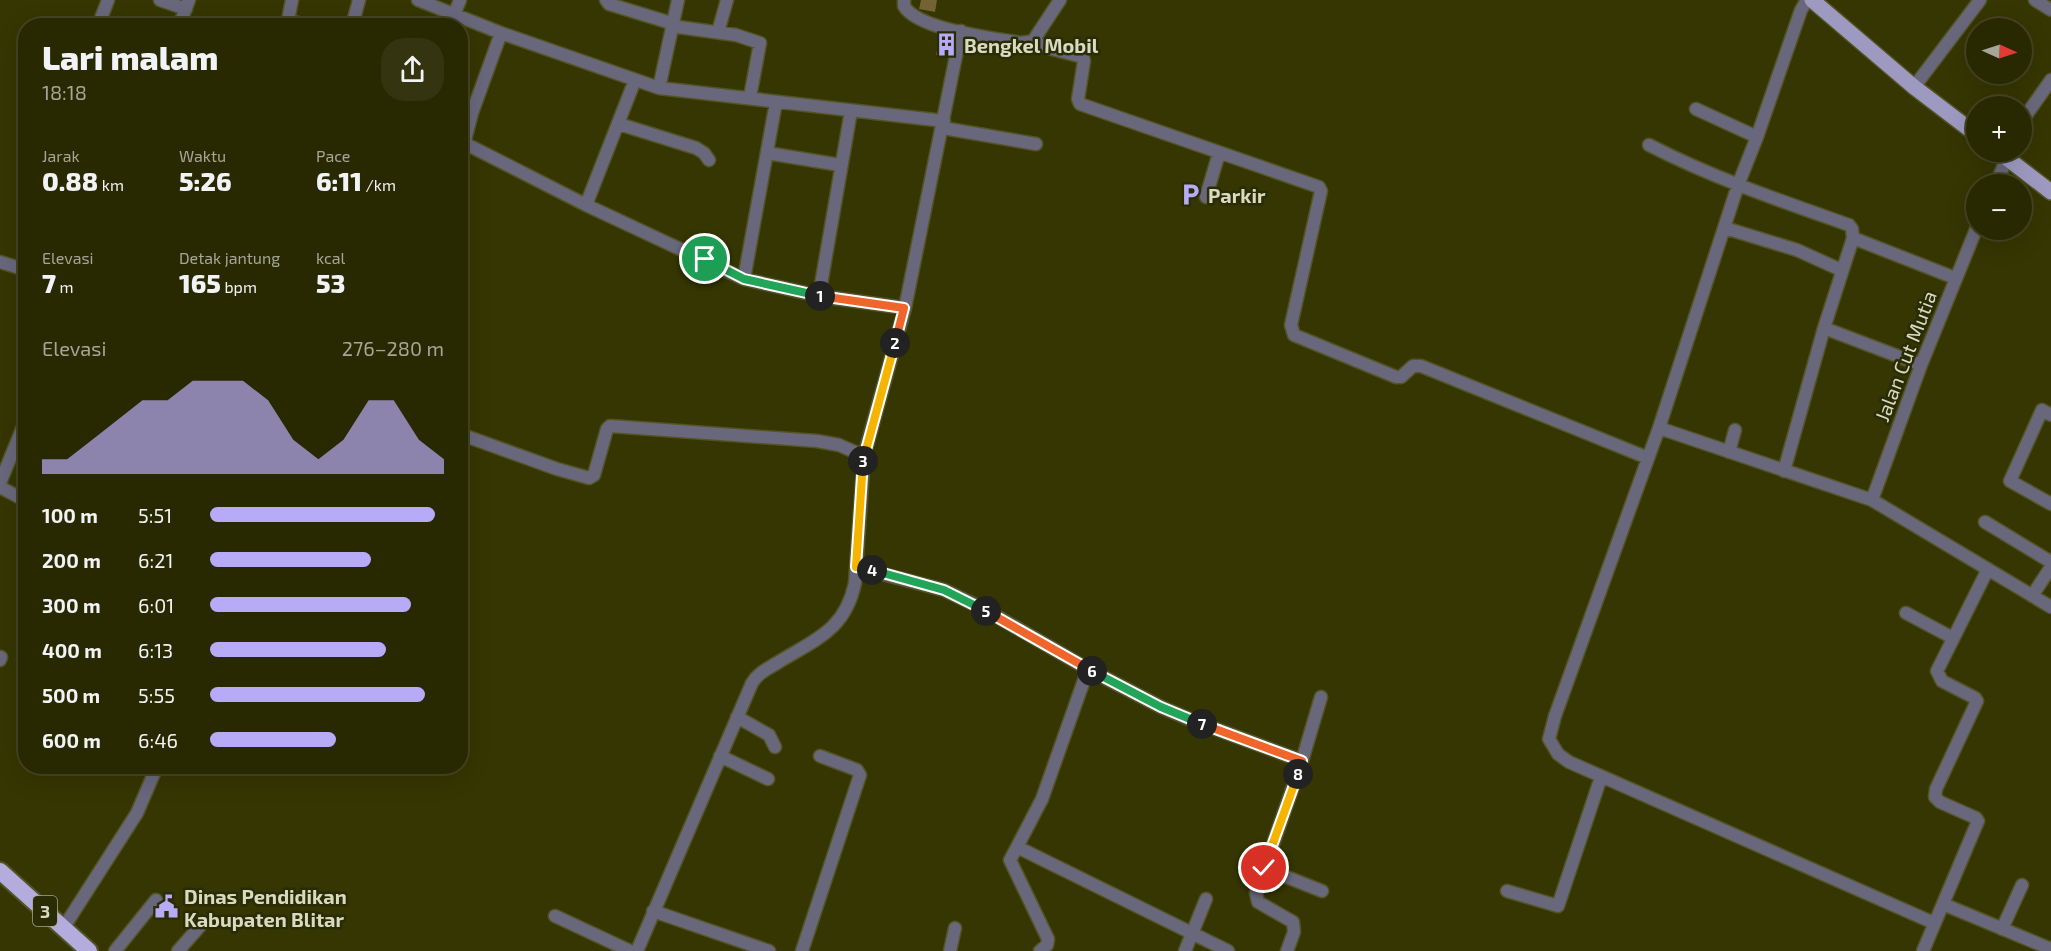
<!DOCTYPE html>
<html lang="id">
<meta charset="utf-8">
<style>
:root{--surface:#282801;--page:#343410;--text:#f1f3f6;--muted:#a5a699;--line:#444423;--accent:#b7abf7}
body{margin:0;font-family:"Exo 2",sans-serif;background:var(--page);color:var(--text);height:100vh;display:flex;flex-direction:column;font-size:22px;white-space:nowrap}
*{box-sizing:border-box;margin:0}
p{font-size:20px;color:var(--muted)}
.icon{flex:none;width:33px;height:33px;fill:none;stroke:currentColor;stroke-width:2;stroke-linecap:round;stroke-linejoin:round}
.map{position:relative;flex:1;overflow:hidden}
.side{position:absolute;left:18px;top:18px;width:450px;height:756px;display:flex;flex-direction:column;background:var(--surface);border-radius:24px;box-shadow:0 6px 24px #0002,0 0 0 2px var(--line)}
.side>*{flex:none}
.needle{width:39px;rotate:93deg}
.buttons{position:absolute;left:1966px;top:18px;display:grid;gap:12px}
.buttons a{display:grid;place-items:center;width:66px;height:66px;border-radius:50%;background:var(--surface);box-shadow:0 6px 24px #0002,0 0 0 2px var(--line);font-size:30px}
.pin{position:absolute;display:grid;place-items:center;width:51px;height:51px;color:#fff;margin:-26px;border:3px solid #fff;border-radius:50%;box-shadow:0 2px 6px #0007}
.km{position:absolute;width:30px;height:30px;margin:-15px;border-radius:50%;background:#222;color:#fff;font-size:16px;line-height:30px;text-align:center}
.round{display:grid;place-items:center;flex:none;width:63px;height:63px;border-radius:24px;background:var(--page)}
.headline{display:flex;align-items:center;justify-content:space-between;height:102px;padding:0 24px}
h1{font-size:33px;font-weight:800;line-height:45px}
.metrics{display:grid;grid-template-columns:repeat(3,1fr);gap:9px;height:102px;padding:6px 24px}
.metrics div{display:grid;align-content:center}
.metrics b{font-size:26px;font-weight:800}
.metrics small{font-size:16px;font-weight:400}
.metrics p{font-size:16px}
.chart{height:168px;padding:12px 24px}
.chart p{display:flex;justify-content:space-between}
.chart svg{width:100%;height:108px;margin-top:6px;fill:var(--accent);opacity:.7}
ul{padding:0 24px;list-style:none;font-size:20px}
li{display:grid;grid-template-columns:96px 72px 1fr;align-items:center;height:45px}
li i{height:15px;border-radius:8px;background:var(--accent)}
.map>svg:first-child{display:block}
.building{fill:#736232}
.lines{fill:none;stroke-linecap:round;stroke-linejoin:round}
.minor-casing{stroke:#535424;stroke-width:15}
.major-casing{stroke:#535424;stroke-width:18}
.highway-casing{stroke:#535424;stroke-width:20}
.minor{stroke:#69677b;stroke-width:12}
.major{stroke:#9e99c1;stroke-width:15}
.highway{stroke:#b3acdd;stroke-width:16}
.split-1-casing{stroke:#fff;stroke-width:12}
.split-2-casing{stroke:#fff;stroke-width:12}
.split-3-casing{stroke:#fff;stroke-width:12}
.split-4-casing{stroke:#fff;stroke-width:12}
.split-5-casing{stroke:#fff;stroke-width:12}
.split-6-casing{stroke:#fff;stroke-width:12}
.split-7-casing{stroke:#fff;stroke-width:12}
.split-8-casing{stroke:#fff;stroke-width:12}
.split-9-casing{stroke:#fff;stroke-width:12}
.split-1{stroke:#22a559;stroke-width:8}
.split-2{stroke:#f0652b;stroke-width:8}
.split-3{stroke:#f5b400;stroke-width:8}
.split-4{stroke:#f5b400;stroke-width:8}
.split-5{stroke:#22a559;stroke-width:8}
.split-6{stroke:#f0652b;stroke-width:8}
.split-7{stroke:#22a559;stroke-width:8}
.split-8{stroke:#f0652b;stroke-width:8}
.split-9{stroke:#f5b400;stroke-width:8}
.labels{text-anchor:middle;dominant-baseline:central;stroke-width:5;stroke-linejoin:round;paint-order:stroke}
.shield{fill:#2a2c05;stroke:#a4a689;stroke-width:1.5}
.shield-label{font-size:18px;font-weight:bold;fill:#d9dbc1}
.poi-label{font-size:20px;font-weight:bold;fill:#d9dbc1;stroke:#2a2c05;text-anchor:start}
.street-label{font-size:20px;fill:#d9dbc1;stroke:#2a2c05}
</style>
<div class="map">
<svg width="2051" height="951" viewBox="0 0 2051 951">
<rect width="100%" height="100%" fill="#353601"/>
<path class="building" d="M921,0H937L935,12L919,9Z
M940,35L951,38L947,57L936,55Z"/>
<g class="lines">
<defs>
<path id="minor" d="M160,0L186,9
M292,0L288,20L307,26
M418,0L501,33L659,88L944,121
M606,0L609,4L671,23
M904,0V6C918,30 994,38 1022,43L1033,41L1060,0
M1807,0L1801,10L1757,137L1738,185L1659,428L1555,716L1549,739L1558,754L1569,762L1934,923
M2035,0L2051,10
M454,15L460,0
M98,26L108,0
M179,26L189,0
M352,26L359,0
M671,26L736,35L760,43L750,97
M718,32L727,0
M501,33L472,113L465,140L468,145L586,205L744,279L819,296L905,308
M1033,41L1048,48L1083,57L1084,61L1078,99L1080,104L1319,187L1321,191L1291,325L1294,335L1396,377H1401L1413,366H1421L1648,458
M1914,87L1980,0
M659,88L678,0
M1696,109L1757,137
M2022,121L2051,80
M619,124L696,148L704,153L709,160
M943,128L1036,144
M1649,145C1713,178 1781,201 1849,225L1852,229L1853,238L1824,328L1784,471
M767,153L840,165
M1996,184L2007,158
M1206,197L1219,153
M586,205L635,80
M1725,228L1797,250L1841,270
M1853,238L1955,278
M0,262L26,270
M744,279L776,102
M819,296L851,111
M1824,328L1921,365
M2051,415L2042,410L2010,481L2051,504
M1659,428L1872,500L2051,607
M460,434L557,469L589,478L594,475L607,429L610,426L817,441L839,445L864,456
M1729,452L1735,430
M0,483L25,422
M0,487L26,501
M1872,500L1921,365L1977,227
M1985,522L2051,562
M856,567L944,590L984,609L1088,669L1161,707L1189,719L1302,761
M2032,596L2051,567
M1906,613L1953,638
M0,660L1,657
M1088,669L1042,799L1017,847L1228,951
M737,717L769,735L775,747
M720,756L768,779
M1017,847L1010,860L1048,939L1047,945L1040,951
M1264,868L1322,891
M1507,891L1558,906L1601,777
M1943,904L2051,949
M653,911L769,951
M555,916L630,951
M64,927L137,813L155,771
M2002,929L2022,885
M115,951L156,900
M178,951L200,926
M637,951L752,683C758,673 767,669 777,663C814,640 845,631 855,583L864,456L905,308L961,31
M802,951L860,775L857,770L820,756
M950,951L955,928
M1185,951L1206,899
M1287,951L1294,932L1293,922L1258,902L1256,893L1302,761L1321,697
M1923,951L1978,821L1976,818L1940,802L1935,797L1936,789L1977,701L1975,698L1942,681L1937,671L1988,569"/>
<path id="major" d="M1812,0L1914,87L1977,135
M1999,152L2051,192"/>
<path id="highway" d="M0,871L89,951"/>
</defs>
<use href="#minor" class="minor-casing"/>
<use href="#major" class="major-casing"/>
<use href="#highway" class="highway-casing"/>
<use href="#minor" class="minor"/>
<use href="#major" class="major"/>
<use href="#highway" class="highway"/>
</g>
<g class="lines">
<defs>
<path id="split-1" d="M705,259L744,279L820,296"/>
<path id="split-2" d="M820,296L904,308L895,343"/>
<path id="split-3" d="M863,461L895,343"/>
<path id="split-4" d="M863,461L856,567L872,570"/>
<path id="split-5" d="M872,570L944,590L986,611"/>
<path id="split-6" d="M986,611L1092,671"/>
<path id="split-7" d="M1092,671L1161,707L1202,724"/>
<path id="split-8" d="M1202,724L1302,761L1298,774"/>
<path id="split-9" d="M1264,868L1298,774"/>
</defs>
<use href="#split-1" class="split-1-casing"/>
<use href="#split-2" class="split-2-casing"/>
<use href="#split-3" class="split-3-casing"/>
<use href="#split-4" class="split-4-casing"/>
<use href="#split-5" class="split-5-casing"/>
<use href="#split-6" class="split-6-casing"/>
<use href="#split-7" class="split-7-casing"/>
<use href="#split-8" class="split-8-casing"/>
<use href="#split-9" class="split-9-casing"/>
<use href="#split-1" class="split-1"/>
<use href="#split-2" class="split-2"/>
<use href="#split-3" class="split-3"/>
<use href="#split-4" class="split-4"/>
<use href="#split-5" class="split-5"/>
<use href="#split-6" class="split-6"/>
<use href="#split-7" class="split-7"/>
<use href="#split-8" class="split-8"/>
<use href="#split-9" class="split-9"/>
</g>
<defs>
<symbol id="building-bare" viewBox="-9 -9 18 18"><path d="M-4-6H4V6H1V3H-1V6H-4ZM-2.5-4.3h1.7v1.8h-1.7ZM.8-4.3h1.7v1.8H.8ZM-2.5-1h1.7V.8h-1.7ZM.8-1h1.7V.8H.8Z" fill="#b7abf7" stroke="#2a2c05" stroke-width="2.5" paint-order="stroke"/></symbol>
<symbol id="parking-bare" viewBox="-9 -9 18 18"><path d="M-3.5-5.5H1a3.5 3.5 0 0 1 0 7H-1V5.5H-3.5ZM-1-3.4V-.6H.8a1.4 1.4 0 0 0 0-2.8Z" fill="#b7abf7" stroke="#2a2c05" stroke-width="2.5" paint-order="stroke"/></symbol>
<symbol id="civic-bare" viewBox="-9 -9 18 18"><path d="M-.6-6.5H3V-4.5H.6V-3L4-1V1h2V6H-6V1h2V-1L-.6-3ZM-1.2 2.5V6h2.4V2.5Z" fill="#b7abf7" stroke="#2a2c05" stroke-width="2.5" paint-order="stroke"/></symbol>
</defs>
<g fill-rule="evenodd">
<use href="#building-bare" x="930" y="28" width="33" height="33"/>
<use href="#parking-bare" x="1174" y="178" width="33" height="33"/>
<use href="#civic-bare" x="150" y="890" width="33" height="33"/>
</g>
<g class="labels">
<rect class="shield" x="33" y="896" width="24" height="30" rx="4.5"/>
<g class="shield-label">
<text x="45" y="911">3</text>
</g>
<g class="poi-label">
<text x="964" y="45">Bengkel Mobil</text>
<text x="1208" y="195">Parkir</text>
<text x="184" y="896">Dinas Pendidikan<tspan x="184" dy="23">Kabupaten Blitar</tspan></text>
</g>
<g class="street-label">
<text transform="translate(1905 356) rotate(-69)">Jalan Cut Mutia</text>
</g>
</g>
</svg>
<div class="buttons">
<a><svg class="needle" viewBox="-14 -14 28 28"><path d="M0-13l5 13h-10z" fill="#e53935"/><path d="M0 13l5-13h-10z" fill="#a5a699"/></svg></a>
<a>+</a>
<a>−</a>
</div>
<div class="pin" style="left:705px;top:259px;background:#1e9e55"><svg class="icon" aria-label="arrive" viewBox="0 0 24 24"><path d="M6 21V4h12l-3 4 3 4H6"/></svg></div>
<div class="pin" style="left:1264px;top:868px;background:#d93025"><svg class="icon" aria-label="check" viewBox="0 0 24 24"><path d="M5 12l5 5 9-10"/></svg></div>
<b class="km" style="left:820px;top:296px">1</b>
<b class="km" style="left:895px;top:343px">2</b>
<b class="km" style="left:863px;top:461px">3</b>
<b class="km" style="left:872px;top:570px">4</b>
<b class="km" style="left:986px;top:611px">5</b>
<b class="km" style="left:1092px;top:671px">6</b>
<b class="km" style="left:1202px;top:724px">7</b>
<b class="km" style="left:1298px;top:774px">8</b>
<section class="side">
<div class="headline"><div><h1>Lari malam</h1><p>18:18</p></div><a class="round"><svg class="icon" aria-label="share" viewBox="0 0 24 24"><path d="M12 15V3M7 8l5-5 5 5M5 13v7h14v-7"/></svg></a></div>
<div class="metrics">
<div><p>Jarak</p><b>0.88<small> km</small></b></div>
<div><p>Waktu</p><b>5:26</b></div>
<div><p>Pace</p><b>6:11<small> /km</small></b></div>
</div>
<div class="metrics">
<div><p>Elevasi</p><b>7<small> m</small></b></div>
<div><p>Detak jantung</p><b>165<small> bpm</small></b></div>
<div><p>kcal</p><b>53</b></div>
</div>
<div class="chart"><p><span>Elevasi</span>276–280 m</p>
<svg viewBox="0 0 160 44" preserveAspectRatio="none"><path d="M0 44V38L10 38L20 30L30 22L40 14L50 14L60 6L70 6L80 6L90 14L100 30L110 38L120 30L130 14L140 14L150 30L160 38V44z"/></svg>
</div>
<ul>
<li><b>100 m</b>5:51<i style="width:96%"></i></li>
<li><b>200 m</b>6:21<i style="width:69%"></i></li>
<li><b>300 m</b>6:01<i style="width:86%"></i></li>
<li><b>400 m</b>6:13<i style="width:75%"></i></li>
<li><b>500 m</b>5:55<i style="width:92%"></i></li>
<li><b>600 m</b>6:46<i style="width:54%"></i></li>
</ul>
</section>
</div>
